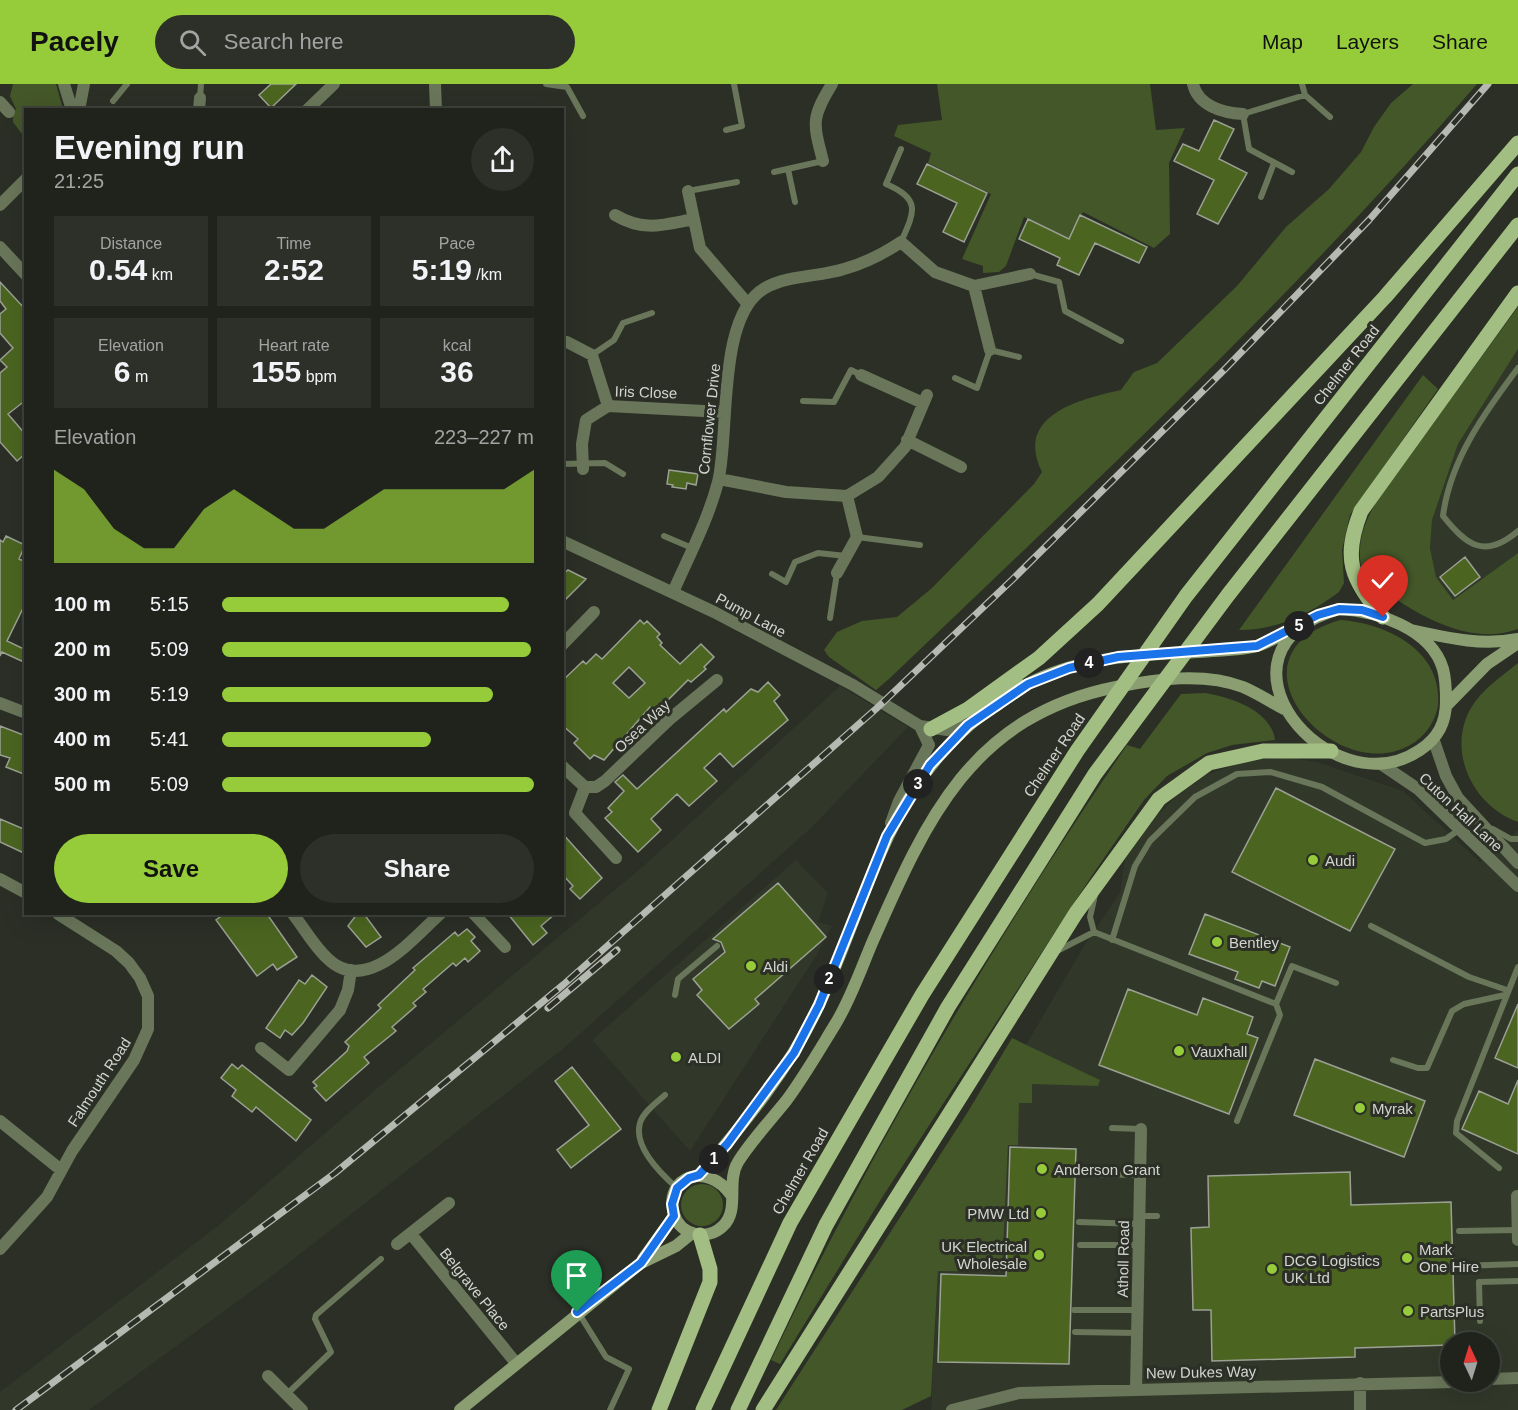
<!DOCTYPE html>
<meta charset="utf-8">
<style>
:root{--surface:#20231c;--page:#2d2f29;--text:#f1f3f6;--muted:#a2a4a3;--line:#3d403b;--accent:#96cc39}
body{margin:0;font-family:Helvetica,sans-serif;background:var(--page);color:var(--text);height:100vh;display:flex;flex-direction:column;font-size:22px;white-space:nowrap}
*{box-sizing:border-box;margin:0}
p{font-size:20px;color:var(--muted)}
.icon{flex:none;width:33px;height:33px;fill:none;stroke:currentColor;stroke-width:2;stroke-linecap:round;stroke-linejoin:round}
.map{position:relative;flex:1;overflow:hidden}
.side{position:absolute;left:24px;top:24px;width:540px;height:807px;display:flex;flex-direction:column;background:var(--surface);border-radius:0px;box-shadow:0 6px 24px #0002,0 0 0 2px var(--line)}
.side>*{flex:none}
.needle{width:39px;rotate:356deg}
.fabs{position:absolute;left:1440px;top:1248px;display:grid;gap:12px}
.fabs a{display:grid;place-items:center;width:60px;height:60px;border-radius:50%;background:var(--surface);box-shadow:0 6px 24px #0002,0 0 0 2px var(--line);font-size:30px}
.pin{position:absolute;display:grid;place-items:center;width:51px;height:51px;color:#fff;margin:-62px -26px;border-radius:50% 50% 50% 0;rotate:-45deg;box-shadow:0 0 6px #0007}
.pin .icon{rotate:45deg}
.km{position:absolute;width:30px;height:30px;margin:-15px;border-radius:50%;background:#222;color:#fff;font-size:16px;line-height:30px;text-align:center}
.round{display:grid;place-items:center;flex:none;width:63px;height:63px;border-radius:32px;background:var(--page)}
.headline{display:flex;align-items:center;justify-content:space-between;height:102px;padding:0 30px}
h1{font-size:33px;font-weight:700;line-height:45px}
.stats{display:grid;grid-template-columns:repeat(3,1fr);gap:9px;height:102px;padding:6px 30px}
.stats div{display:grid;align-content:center;border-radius:0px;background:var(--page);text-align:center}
.stats b{font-size:30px;font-weight:700}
.stats small{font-size:16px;font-weight:400}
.stats p{font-size:16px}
.chart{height:168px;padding:12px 30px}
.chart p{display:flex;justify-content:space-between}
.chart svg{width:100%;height:108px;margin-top:6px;fill:var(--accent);opacity:.7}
.primary-button{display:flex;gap:12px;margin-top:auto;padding:12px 30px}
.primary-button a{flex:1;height:69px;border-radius:36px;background:var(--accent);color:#111;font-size:24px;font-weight:700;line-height:69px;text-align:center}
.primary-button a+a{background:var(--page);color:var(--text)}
ul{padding:0 30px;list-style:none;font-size:20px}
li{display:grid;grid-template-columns:96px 72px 1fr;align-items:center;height:45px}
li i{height:15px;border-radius:8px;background:var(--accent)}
header{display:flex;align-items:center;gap:36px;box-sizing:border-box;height:84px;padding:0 30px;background:var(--accent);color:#111}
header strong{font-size:28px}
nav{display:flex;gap:33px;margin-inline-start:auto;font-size:21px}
.search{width:420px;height:54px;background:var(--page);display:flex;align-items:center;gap:15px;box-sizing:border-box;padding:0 21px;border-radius:33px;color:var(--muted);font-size:22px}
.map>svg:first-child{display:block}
.built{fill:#313829;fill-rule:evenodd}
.green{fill:#445728}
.building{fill:#4b6520;stroke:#9ba195;stroke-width:1.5;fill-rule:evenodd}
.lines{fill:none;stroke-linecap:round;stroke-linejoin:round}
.service{stroke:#697659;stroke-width:6}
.minor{stroke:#697659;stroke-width:12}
.tertiary{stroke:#697659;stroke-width:12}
.secondary{stroke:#8a9e71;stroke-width:12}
.primary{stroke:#a3be82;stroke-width:15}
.rail-casing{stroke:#b6b9b2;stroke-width:7}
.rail{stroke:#2b2f26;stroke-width:4.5;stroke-dasharray:14;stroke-linecap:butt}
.route-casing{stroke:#fff;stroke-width:12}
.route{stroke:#1a73e8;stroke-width:8}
.poi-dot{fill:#96cc39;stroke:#2b2f26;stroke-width:2}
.labels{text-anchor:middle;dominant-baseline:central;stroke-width:6;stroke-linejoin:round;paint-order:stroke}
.street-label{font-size:15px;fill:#d2d5cf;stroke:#2b2f26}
.poi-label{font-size:15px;fill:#d2d5cf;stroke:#2b2f26;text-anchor:start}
</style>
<header>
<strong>Pacely</strong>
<div class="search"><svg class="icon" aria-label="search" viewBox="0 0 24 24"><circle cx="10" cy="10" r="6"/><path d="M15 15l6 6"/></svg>Search here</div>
<nav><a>Map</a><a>Layers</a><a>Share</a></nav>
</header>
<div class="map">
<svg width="1518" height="1326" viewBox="0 0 1518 1326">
<rect width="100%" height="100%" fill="#2b2f26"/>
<path class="built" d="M1518,265V469L1453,516L1436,493L1430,464L1432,436L1458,360Z
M840,602L908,643L812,743L563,965L264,1198L89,1326H0V1308L219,1141L381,1001L647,779Z
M1289,674L1317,678L1403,707L1480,778L1518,746V1326H931L938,1187L1002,1188L1008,1061H1018L1019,1019L1032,1000L1100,996L1026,961L1084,862L1120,809L1125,775L1154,734L1178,711L1206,691L1248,676ZM1450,1258H1490V1298H1450Z
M796,776L828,809L818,838L832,842L816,872L690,1067L592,956Z"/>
<path class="green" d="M13,0H56L63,25L26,26L25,54L13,38V28L16,25L10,12Z
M937,0H1150L1156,46L1185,44L1169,79L1170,150L1154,164L1083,128L1069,154L1024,133L1006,182L999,188L983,189V182L962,175L991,110L928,79L931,69L894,52L898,41L942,36Z
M1413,0H1477C1295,211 1091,402 890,594L876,606L829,573L824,566L837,548L862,537L897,533L932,504L1034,400L1042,388C1014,332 1079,315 1121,306L1134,288L1157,279L1237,202L1286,143L1329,105L1361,68L1374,43L1391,19Z
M1518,223V265L1458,360L1432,436L1430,464L1436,493L1453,516L1518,469V545C1464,565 1405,523 1363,492C1355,461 1363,440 1379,413Z
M1423,291L1438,305L1350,431L1342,466L1344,499L1339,508C1308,531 1277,546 1239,546Z
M1340,536C1387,539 1443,567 1438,621C1436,637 1424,654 1410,661C1336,704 1217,572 1340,536Z
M1518,579V738C1473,722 1446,667 1471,624C1481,606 1502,592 1518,579Z
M1205,609C1230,613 1271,626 1275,656L1232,661L1207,669L1167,692L1144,716L1091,793L883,1112L780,1280L771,1276C873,1062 994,856 1127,661L1140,665L1181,610Z
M1012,954L1100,996L1098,1002L1032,1000V1019H1019L1018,1061H1008L1002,1188L938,1187L931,1312L902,1326H776L969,1026Z
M681 1121a21 21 0 1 1 42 0a21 21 0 1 1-42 0Z"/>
<path class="building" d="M271,0H296L271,24L259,11Z
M1214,36L1234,45L1219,75L1247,89L1218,140L1197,130L1214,96L1174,77L1183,60L1199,67Z
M927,80L987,109L964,158L943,148L957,119L917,100Z
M1080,131L1147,163L1139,179L1095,159L1079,191L1057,181L1060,174L1019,155L1028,135L1069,155Z
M0,198L26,226V316L8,330L26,351V369L17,377L0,358V289L7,283L0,276L13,264L0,249V230L6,225L0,217Z
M669,386L698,390L696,401L687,399L686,405L672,403L673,401L667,400Z
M6,452L25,461L19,475L26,478V518L7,557L26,566V579L2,568L0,572V456L3,458Z
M1465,473L1480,493L1455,512L1440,493Z
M568,486L586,495L562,519V491Z
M640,536L644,540L647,537L660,550L657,553L662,559L660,561L680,580L701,560L714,573L704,583L706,585L691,598L688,596L656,628L650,623L604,676L594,671L590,675L574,659L578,655L562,641V597L583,577L586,580L596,570L602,575ZM629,583L645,599L629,614L613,599Z
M768,598L780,611L774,617L788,636L733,683L720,669L704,684L717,697L689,722L677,710L651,735L661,746L638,768L605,734L612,728L608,724L624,707L615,698L623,691L637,705L724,625L726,628L751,605L758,608Z
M0,642L26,652V691L6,683L10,674L0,671Z
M1276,704L1395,765L1350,847L1232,788Z
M0,735L26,746V770L0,758Z
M562,749L602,794L580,815L570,805L573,802L562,790Z
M778,799L826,853L755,915L759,920L729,945L697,911L702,906L693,895L725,868L721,858L713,855Z
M224,830H267L297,873L277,886L273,880L257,892L216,836Z
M357,830H364L381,853L366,863L348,842Z
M508,830H555L541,842L547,849L533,861Z
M1205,830L1290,863L1275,902L1262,897L1259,904L1235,895L1238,888L1189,870Z
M467,845L475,853L471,857L480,867L468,878L465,874L456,882L453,879L423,905L426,908L413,919L416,922L392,943L396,947L364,973L369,979L326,1017L314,1004L317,1002L313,998L347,967L349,962L345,958L381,924L378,921L415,886L413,884L455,848L458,852Z
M312,891L327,903L303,939L292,951L285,946L280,954L266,944L299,896L305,900Z
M1128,905L1197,931L1203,914L1253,933L1247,950L1258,954L1229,1030L1099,981Z
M1518,920V984L1495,974Z
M1315,975L1425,1017L1404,1073L1294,1031Z
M232,980L238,985L242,981L311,1036L296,1057L256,1023L252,1028L232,1012L236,1006L221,994Z
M572,983L621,1045L571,1084L557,1066L589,1041L555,997Z
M1518,996V1070L1462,1045L1479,1007L1508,1020Z
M1010,1063L1076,1065L1069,1280L938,1278L941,1190L1006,1192Z
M1350,1088L1351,1121L1451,1118L1455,1258H1450V1261L1355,1264V1273L1212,1277L1211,1226H1193L1191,1144L1209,1143L1208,1092Z"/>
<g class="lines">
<path class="service" d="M546,0L567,3L583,32
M1302,0L1305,11
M200,14L201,0
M113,17L127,0
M726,46L742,42L734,0
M788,85L795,118
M774,88L823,77
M1292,88L1249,65L1243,30L1305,11L1330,33
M688,107L737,98
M1261,113L1274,79
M901,158C915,127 921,115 886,100L901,65
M1030,190L1059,198L1065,227L1121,257
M592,271L614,256L623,239L652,229
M1518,284C1485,328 1450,376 1443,432C1467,462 1485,475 1518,447
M955,294L977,304L990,266L1019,273
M803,317L834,318L851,286L861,291
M562,380L605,379L623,390
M664,452L692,464
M857,453L920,461
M772,490L786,498L795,478L818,469L846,472
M830,534L837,489
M1493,745L1511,755H1518
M1371,842L1469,893L1507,906
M1094,848L1090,833L1095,811
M1112,856L1135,782L1150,757L1195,713L1237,690L1270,688L1322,703L1425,759L1446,755L1460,745
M1059,866L1094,848L1276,920L1280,931L1237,1037
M675,911L678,895L717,862
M1276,920L1292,882L1336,899
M1393,976L1418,984H1427L1452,927L1464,920L1505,911
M665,1011C657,1018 643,1028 640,1039C633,1063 661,1090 677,1104
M1112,1044L1141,1045
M1499,1084L1456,1049L1457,1037L1518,883
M1082,1090L1140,1091
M1140,1132H1157
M1079,1138L1139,1140
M1459,1147L1518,1146
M1080,1161H1138
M1461,1182L1518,1180
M1074,1226H1137
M578,1228L606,1273L629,1285L610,1326
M1480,1237L1479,1198L1518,1197
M1075,1248L1137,1249
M287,1310L331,1268L315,1235L316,1231L381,1175"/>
<path class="minor" d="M435,0L436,26
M1193,0C1198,22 1223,29 1243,30
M0,18L9,28
M199,26L200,14
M307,26L334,0
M823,77C813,39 811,34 832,0
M688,107L700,164L747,219
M0,121L26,95
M615,131C644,148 662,141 694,135
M0,163L26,191
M974,202L990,266
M567,258L592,271L608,322
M861,291L923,319
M907,356L961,383
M583,385L582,360L586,336L608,322L723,328
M719,395L786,408L847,412L878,393L905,363L927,311
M837,489L857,453L847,412
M673,508C689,472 708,436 718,398C730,351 716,232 765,204C788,191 819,193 844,185C866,179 883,170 901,158L935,188L974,202L1030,190
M562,561L594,528
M0,619L26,629
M562,682L585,703H596L605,697L671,634L717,596
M585,703L575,729L616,774
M0,795L26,809
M293,830C304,844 314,862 327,874C366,913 413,854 440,830
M474,830L505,863
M261,964L289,986L340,926L348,906L351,886
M0,1037L61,1086
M1517,1112L1518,1156
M411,1150L516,1279
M397,1160L449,1119
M0,1165L47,1113L72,1067L134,976L148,945V912L140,894L129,879L116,867L58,830
M268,1292L302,1326
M1490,1295L1518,1294
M1360,1299V1326
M1136,1305L1141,1045
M952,1326L1019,1309L1454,1298"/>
<path class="tertiary" d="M64,0L72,26
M79,26L84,0
M562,457L714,528L853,601L920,642L947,646L968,641
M1434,657L1446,692L1458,714L1518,779
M1381,680L1418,705L1518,802
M891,739L899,717L929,661L920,642"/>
<path class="secondary" d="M1339,525C1376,527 1431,544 1443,585C1446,596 1446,607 1446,617C1446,639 1438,654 1420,666C1330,727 1196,567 1339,525Z
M1411,546C1448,554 1481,562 1518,555
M1446,622L1487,580L1518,559
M699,1091C745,1039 790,984 819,921C877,793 891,677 1026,601C1079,572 1140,571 1199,568C1217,566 1240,567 1257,562C1273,557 1288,547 1302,540
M731,1111C708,1077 663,1092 674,1130C680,1152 708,1157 723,1142C740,1126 726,1098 738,1078C751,1057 770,1037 786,1017C804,993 820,965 836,939C851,914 861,885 872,859C926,736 971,632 1116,603C1156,595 1204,588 1243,603C1257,609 1271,618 1284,625
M643,1175L674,1132
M460,1326L641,1179L676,1162L692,1149"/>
<path class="primary" d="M1383,533C1351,494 1342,476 1361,427L1518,209
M996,620L1016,599
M931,645L968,625L1039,574L1098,520L1385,213L1518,59
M659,1326L710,1198V1185L700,1151
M703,1326L790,1139L922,911L1077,667L1186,512L1518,90
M738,1326L826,1141L948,923L1095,690L1228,511L1518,141
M763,1326L1076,829L1159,715L1209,679L1263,667H1331"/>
<defs>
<path id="rail" d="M548,924L617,866
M16,1326L335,1089L563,901L877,624L1013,495L1226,284L1369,136L1488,0"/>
</defs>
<use href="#rail" class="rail-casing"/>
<use href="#rail" class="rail"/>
</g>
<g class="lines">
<defs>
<path id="route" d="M577,1228L641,1179L674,1132L672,1120L677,1104L689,1094L699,1091L727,1060L794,969L819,921L887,752L930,681L968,641L1028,600L1069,584L1118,573L1257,562L1318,531L1339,525L1362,526L1383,533"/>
</defs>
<use href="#route" class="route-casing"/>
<use href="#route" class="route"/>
</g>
<g class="poi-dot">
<circle cx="1313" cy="776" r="6"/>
<circle cx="1217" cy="858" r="6"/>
<circle cx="751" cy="882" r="6"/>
<circle cx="1179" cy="967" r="6"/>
<circle cx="676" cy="973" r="6"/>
<circle cx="1360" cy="1024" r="6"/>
<circle cx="1042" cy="1085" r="6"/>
<circle cx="1041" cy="1129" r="6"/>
<circle cx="1039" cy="1171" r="6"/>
<circle cx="1407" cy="1174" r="6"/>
<circle cx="1272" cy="1185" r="6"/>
<circle cx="1408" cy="1227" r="6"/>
</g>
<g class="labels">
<g class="street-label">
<text transform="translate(1346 281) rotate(-52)">Chelmer Road</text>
<text transform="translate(646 308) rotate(2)">Iris Close</text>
<text transform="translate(709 335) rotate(-84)">Cornflower Drive</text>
<text transform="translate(751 531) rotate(28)">Pump Lane</text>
<text transform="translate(642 642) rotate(-43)">Osea Way</text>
<text transform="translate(1054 671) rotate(-56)">Chelmer Road</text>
<text transform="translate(1461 728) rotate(43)">Cuton Hall Lane</text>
<text transform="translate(99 998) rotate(-57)">Falmouth Road</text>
<text transform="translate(800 1087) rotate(-60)">Chelmer Road</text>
<text transform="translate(1123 1175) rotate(-89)">Atholl Road</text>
<text transform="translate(475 1205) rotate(51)">Belgrave Place</text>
<text transform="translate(1201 1288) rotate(-1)">New Dukes Way</text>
</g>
<g class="poi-label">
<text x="1325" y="776">Audi</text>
<text x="1229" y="858">Bentley</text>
<text x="763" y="882">Aldi</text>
<text x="1191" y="967">Vauxhall</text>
<text x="688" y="973">ALDI</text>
<text x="1372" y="1024">Myrak</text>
<text x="1054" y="1085">Anderson Grant</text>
<text x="1029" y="1129" text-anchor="end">PMW Ltd</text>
<text x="1027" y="1162" text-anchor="end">UK Electrical<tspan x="1027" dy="17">Wholesale</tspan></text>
<text x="1419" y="1165">Mark<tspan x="1419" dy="17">One Hire</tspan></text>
<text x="1284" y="1176">DCG Logistics<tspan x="1284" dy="17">UK Ltd</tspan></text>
<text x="1420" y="1227">PartsPlus</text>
</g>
</g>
</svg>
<div class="fabs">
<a><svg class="needle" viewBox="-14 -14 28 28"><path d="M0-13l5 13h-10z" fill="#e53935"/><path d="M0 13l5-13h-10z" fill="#a2a4a3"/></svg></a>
</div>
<div class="pin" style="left:577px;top:1228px;background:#1e9e55"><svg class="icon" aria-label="arrive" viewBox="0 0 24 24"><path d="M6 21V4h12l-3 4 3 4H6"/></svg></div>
<div class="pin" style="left:1383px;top:533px;background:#d93025"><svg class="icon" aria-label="check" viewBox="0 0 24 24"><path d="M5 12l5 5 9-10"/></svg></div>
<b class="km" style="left:714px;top:1075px">1</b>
<b class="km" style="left:829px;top:895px">2</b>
<b class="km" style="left:918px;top:700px">3</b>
<b class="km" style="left:1089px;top:579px">4</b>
<b class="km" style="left:1299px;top:542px">5</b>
<section class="side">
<div class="headline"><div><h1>Evening run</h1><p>21:25</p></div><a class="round"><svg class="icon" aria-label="share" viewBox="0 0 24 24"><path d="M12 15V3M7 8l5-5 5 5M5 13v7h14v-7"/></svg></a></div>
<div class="stats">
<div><p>Distance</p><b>0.54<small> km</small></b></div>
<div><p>Time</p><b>2:52</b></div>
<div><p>Pace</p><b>5:19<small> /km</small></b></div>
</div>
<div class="stats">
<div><p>Elevation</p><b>6<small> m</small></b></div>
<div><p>Heart rate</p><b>155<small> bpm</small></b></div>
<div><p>kcal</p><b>36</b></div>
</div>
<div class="chart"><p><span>Elevation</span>223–227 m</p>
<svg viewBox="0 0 160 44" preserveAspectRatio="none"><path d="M0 44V6L10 14L20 30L30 38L40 38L50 22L60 14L70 22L80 30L90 30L100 22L110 14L120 14L130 14L140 14L150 14L160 6V44z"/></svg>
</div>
<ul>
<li><b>100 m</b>5:15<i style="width:92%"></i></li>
<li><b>200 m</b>5:09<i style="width:99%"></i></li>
<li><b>300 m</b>5:19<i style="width:87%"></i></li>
<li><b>400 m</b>5:41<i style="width:67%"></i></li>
<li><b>500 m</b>5:09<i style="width:100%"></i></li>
</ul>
<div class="primary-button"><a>Save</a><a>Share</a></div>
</section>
</div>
